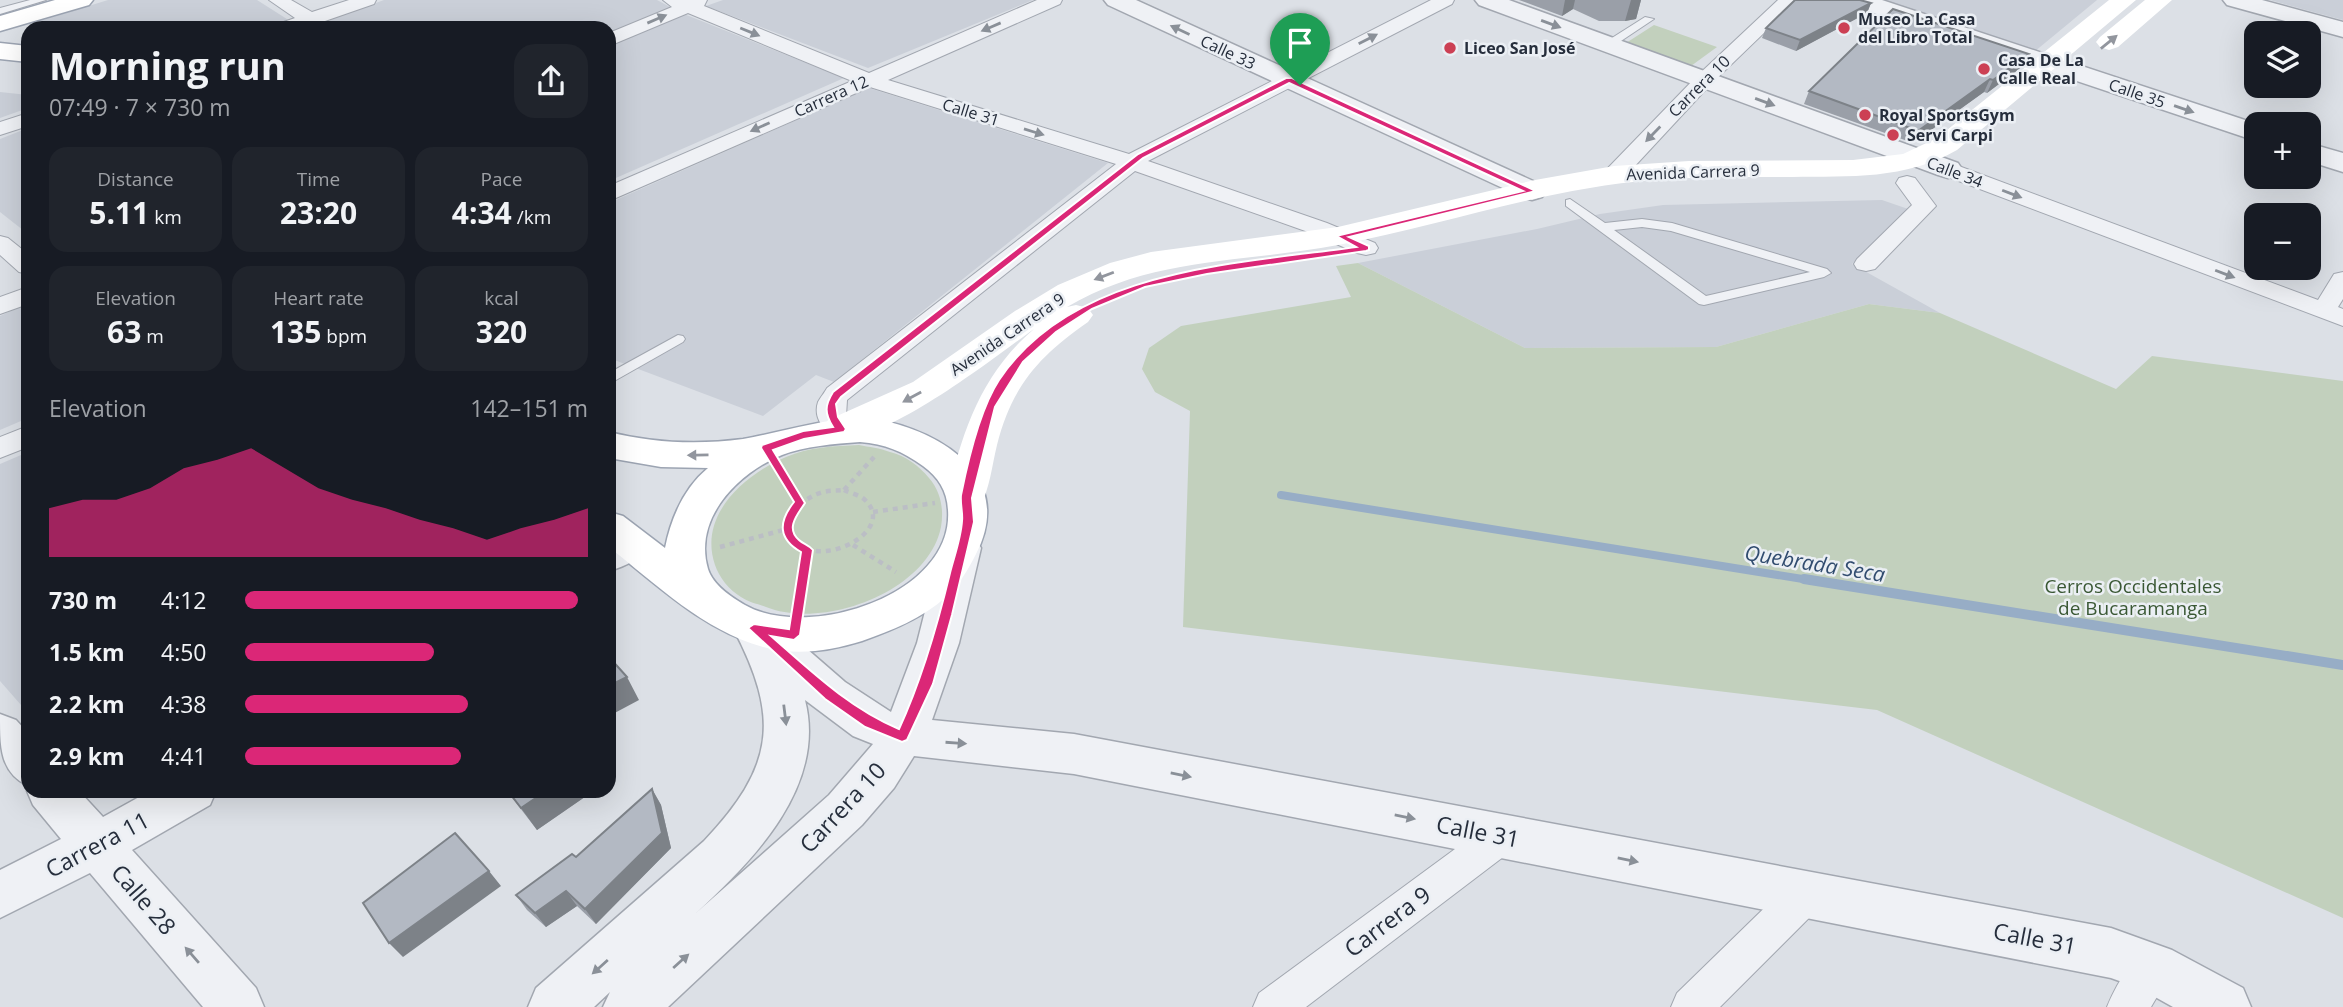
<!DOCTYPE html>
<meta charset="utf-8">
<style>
:root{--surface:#171b24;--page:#20242c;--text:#f1f3f6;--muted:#9ea1a6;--accent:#db2777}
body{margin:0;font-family:"Open Sans",sans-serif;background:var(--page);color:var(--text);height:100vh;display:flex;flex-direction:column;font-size:26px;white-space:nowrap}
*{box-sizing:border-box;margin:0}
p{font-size:23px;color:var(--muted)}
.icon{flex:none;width:38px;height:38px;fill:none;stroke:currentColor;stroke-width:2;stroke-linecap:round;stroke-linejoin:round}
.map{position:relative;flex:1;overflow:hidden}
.sheet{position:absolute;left:21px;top:21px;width:595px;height:777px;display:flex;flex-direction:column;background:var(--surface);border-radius:21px;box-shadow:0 7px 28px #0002}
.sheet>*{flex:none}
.buttons{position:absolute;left:2244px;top:21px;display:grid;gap:14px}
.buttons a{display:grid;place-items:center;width:77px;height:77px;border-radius:14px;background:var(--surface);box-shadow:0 7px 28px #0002;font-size:35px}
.pin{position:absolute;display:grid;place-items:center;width:60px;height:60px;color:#fff;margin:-72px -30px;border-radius:50% 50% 50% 0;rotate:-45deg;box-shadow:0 0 7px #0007}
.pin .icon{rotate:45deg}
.round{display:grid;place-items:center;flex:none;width:74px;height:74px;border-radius:21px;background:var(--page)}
.overview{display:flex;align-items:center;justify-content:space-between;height:119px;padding:0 28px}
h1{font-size:38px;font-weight:700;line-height:52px}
.stats{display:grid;grid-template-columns:repeat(3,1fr);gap:10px;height:119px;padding:7px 28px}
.stats div{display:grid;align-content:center;border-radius:18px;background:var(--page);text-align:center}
.stats b{font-size:30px;font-weight:700}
.stats small{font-size:19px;font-weight:400}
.stats p{font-size:19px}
.chart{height:196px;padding:14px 28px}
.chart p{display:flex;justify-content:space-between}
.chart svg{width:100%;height:126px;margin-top:7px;fill:var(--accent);opacity:.7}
ul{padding:0 28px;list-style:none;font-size:23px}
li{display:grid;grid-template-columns:112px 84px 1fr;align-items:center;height:52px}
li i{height:18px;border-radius:9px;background:var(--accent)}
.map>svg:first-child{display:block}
.built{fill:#cacfd8}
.green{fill:#c2d0bd}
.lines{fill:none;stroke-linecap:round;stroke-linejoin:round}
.stream-far1{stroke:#97adc6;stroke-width:8}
.stream{stroke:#97adc6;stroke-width:10}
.service-casing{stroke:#a2a7b0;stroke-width:2}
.minor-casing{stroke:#a2a7b0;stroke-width:2}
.tertiary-casing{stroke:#a2a7b0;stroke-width:3}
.primary-casing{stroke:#9ca4b2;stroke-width:3}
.path-far1{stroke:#bbbec5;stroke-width:4.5;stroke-dasharray:5 5;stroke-linecap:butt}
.path{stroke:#bbbec5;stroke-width:5;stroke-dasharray:6 6;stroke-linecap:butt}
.service{fill:#eff1f5;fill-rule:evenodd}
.minor{fill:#eff1f5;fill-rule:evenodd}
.tertiary{fill:#eff1f5;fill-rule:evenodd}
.secondary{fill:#fff;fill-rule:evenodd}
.primary{fill:#fff;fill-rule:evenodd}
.wall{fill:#9a9fa8}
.shaded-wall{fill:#7d8288}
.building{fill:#b3b9c3;stroke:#7d8288;stroke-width:2}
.oneway{fill:#8a9098}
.oneway2{fill:#92969e}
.route{fill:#db2777;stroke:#fff;stroke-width:2;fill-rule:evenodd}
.poi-dot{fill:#cc4054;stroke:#ebeff4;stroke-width:2.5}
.labels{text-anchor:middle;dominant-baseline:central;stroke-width:5;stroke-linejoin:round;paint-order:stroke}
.far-poi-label{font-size:16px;font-weight:bold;fill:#262e3c;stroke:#ebeff4;text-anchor:start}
.far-street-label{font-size:16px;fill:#262e3c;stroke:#ebeff4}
.park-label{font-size:19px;fill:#3a5834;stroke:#ebeff4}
.water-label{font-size:21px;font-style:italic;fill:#314c6f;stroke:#ebeff4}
.near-street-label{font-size:23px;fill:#262e3c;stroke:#ebeff4}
</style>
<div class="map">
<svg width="2343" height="1007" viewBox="0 0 2343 1007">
<rect width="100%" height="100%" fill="#dce0e6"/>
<path class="built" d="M108,0H257L290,21L270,28L32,26L37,22Z
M384,0H657L672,8L609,34V28H343L329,20Z
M723,0H1033L868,68L706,6Z
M1877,0H2097L2034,52Z
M2270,0H2343V20Z
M684,14L844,78L609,181V46Z
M869,88L1108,163L834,382L816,375L763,416L609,358V203Z
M0,92L28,95V108L0,118Z
M28,128V234L0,212V139Z
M1882,200L1911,210L1852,264L1940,313L1869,304L1716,347L1525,348L1358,263L1537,229L1600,214L1663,205Z
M28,303V418L0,430V316Z
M28,452V713L0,681V464Z"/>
<path class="green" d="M1654,25L1717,47L1691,66L1626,43Z
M1358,263L1525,348L1716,347L1869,304L1940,313L2116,389L2152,356L2343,381V918L1877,710L1183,627L1190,411L1155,392L1142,369L1149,348L1181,326L1351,297L1336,266Z
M859,445C869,447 880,448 890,452C906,456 919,466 929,478C941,492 944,509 941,527C928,592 823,630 766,607C758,604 748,602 741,597C729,590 719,577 715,565C698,515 744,475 786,457C809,447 834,446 859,445Z"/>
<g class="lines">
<path class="stream-far1" d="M1281,495L1815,581"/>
<path class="stream" d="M1804,579L2343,665"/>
<defs>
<path id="service" d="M30,0H46L0,14V8Z
M1645,17L1654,19L1612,47H1604V43Z
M1570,199L1605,223L1642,219L1672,223L1827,269L1831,273L1824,277L1704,305L1699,304L1566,206V200ZM1642,227L1671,231L1810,272L1706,296L1614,230Z
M678,335L683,336L685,339L683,342L609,384V373Z"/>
<path id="minor" d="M269,0H291L312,12L349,0H376L374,4L325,21L331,26L329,28H275L278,24L295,18Z
M663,0H707L704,6L869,73L1037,0H1062L1060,4L888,80L1129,154L1431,0H1454L1452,4L1148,161L1327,223L1375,243L1378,248L1375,253L1366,255L1357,253L1311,233L1135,171L847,400L846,416L855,429L851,436C833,441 811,423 818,402C820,398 825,392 827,388L1116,164L870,87L609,201V186L852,81L688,13L609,46V33L672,7Z
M1778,0H1798L1711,84L1621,181H1605L1602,176L1605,171L1697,76Z
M28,113V126L0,135V122Z
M1948,162L2318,300L2334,274L2343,272V299L2338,307L2343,309V326L1940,174L1937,169L1940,164Z
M1907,176L1915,178L1936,206L1875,269L1866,271L1857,269L1854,264L1857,259L1912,205L1896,183L1899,178Z
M0,236L8,238L28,254V274L19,272L0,255Z
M28,287V304L0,314V297Z
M28,426V447L0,458V437Z
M1502,819L1515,824L1521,836L1515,848L1306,1007H1253L1259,993L1489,824Z
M1806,876L1820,881L1825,894L1820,907L1720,1007H1671L1677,993L1792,881Z
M2154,949L2168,954L2174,968L2151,1007H2107C2116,985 2131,958 2154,949Z"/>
<path id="tertiary" d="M1104,0H1136L1542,185L1547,191L1542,197L1532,200L1522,197L1108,5Z
M1475,0H1509L1958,163L1962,169L1958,175L1948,178L1938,175L1479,5Z
M1846,0H1882L2257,124L2256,141L1850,5Z
M2223,0H2262L2343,22V37L2227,5Z
M2308,143L2343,153V172L2308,161Z
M630,528L644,533L650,543C641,559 626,566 609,571V537Z
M961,533L975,538L981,548L959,643L932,720L1074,734L2111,928L2172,950L2243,988L2251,1007H2173L2139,988L2111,978L1074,774L914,756L894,788L862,825L668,1007H603L610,992L594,1007H528L536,988L704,841C774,767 781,719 733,628L739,616L754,611L769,616L845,682L891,712L917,643L941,548L947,538ZM805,700L853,736L873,744L829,795L696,913C753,861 827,786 805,700Z
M0,714L16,720L28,733V786C0,772 0,748 0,714Z
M28,788V791H79L103,817L150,791H216L210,805L132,850L256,988L264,1007H203L90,873L0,918V870L61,839L33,805L27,791Z"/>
<path id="primary" d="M55,0H93L89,5L0,31V16Z
M0,43L28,46V62L0,59Z
M860,417C929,424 1019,470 976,554C968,570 959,585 946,597C923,618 891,631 862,641C830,651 796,656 763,647C703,630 657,585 609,547V512L623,516L665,548C671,518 684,488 708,468L661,467L609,458V432C653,443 698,445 743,439C782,432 820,420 860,417ZM860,442C885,444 902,451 923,466C938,477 947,490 948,510C954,595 808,641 745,605C731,597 713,585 708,569C693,518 738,473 782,455C805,446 834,444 860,442Z"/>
</defs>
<use href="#service" class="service-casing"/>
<use href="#minor" class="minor-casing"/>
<use href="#tertiary" class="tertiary-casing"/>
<use href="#primary" class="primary-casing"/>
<path class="path-far1" d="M780,471L800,503
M844,490C850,493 859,495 864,499C897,528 831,565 801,546C773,530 796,503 817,494C826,490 835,491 844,490Z
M844,490L874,457
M873,512L935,503
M853,545L896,572
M720,547L787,529
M803,581L807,550"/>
<path class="path" d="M799,605L803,579"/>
<use href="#service" class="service"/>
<use href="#minor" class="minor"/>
<use href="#tertiary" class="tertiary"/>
<path class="secondary" d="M2109,0H2136L1957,150C1905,180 1850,176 1792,177C1746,177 1700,176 1654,180C1546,188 1444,225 1338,245C1244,263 1153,256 1067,307L1076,305L1088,308L1093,315L1088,322C1039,356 1012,386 997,445C992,465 990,488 980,507L966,511L952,507L947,497C962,432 981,374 1034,329C993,358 877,451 828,438L823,429L828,420L913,382L1015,311L1058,285L1110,263L1151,252L1338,227L1535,180L1614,166L1689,161L1853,160L1903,154L1937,138Z
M2145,0H2172L2118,47L2109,50L2100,47L2096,42L2100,37Z"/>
<use href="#primary" class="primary"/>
</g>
<path class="wall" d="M1519,0H1641L1636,19L1625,21H1599L1573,9L1562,16Z
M1871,3L1867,13L1796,51L1762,38L1766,28Z
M2029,54L2023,66L1987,93L1984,92L1913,143L1804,104L1809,91Z
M652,789L661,805L671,848L596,924L577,906L546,927L527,910L516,895L576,857Z
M507,791H592V792L537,830Z"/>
<path class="shaded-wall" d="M1565,0H1575L1573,9L1562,16Z
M1631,0H1641L1636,19L1625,21Z
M1871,3L1867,13L1796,51L1800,40Z
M2029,54L2023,66L1987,93L1993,80Z
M1990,79L1984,92L1913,143L1918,131Z
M627,677L639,700L609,716V686Z
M652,789L661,805L671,848L596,924L585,909Z
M546,791H592V792L537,830L521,808Z
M489,871L501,886L403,957L389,943Z
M566,891L577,906L546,927L535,913Z"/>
<path class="building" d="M1795,0H1860L1871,3L1800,40L1766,28Z
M1893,9L2029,54L1993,80L1990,79L1918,131L1809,91Z
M609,657L627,677L609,686Z
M652,789L662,833L585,909L566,891L535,913L516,895L572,854L576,857Z
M508,791H546L521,808Z
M455,833L489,871L389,943L363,903Z"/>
<defs><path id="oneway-solid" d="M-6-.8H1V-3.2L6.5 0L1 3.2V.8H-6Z" transform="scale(1.75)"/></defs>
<g class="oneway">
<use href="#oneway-solid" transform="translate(657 19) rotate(-23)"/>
<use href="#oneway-solid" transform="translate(1551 24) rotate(20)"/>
<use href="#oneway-solid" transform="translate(991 27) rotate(157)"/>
<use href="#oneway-solid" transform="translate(1180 30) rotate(-155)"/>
<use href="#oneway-solid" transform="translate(750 32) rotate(22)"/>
<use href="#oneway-solid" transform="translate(1368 39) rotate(-27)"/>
<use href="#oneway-solid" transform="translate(1765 102) rotate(20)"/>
<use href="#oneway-solid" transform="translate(2184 109) rotate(19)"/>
<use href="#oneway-solid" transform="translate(760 127) rotate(156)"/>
<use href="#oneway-solid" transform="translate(1034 132) rotate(17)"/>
<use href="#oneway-solid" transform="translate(1653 134) rotate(134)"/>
<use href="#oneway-solid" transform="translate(2012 194) rotate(21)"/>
<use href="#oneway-solid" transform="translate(2225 274) rotate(21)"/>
<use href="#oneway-solid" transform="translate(785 715) rotate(83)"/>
<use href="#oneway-solid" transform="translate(956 743) rotate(4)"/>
<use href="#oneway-solid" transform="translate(1181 775) rotate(11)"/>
<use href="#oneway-solid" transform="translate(1405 817) rotate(11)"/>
<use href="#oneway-solid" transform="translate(1628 860) rotate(11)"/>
<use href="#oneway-solid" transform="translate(192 955) rotate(-131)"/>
<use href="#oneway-solid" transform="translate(681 961) rotate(-42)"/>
<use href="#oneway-solid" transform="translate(600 967) rotate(138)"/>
</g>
<g class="oneway2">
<use href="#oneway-solid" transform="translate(2109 42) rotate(-39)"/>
<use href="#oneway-solid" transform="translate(1104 276) rotate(159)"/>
<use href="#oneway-solid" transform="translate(912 397) rotate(151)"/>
<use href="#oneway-solid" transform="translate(698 455) rotate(179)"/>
</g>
<path class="route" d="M1286,78H1292L1536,191L1349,237L1369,246V250L1366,251L1207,274L1145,287L1092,309L1056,332L1023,362L995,407L972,498L974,522L952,615L933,684L907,740L902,742L865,727L825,699L748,628L754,624L789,629L801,552C778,539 778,522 794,502L761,448L762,445L803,431L833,427C824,413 825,405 833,392L1138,154ZM1289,83L1523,191L1336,236L1356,247C1236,264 1074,268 999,380C980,409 968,460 961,495C960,504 963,513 962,521C961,538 954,557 950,573C937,627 922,679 899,729C849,708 811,671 771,636L794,640L800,635L813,550C809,545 803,544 799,540C785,528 798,514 805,503L773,450L804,439L844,432L846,429L838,417L836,404L841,397L1143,158Z"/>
<g class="poi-dot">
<circle cx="1844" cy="28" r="7"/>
<circle cx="1450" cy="48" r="7"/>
<circle cx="1984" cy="69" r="7"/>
<circle cx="1865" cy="115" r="7"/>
<circle cx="1893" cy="135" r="7"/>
</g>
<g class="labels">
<g class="far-poi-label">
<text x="1858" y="19">Museo La Casa<tspan x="1858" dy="18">del Libro Total</tspan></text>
<text x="1464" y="48">Liceo San José</text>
<text x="1998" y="60">Casa De La<tspan x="1998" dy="18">Calle Real</tspan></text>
<text x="1879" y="115">Royal SportsGym</text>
<text x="1907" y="135">Servi Carpi</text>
</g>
<g class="far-street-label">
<text transform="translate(1228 52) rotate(25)">Calle 33</text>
<text transform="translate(1699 86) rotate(-45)">Carrera 10</text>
<text transform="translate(2137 93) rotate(19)">Calle 35</text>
<text transform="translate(831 96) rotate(-24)">Carrera 12</text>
<text transform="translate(971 112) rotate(17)">Calle 31</text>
<text transform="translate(1693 172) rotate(-2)">Avenida Carrera 9</text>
<text transform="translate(1955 172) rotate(21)">Calle 34</text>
<text transform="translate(1007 334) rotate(-34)">Avenida Carrera 9</text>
</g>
<g class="park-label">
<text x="2133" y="586">Cerros Occidentales<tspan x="2133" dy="22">de Bucaramanga</tspan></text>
</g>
<g class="water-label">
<text transform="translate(1815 563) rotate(9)">Quebrada Seca</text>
</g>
<g class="near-street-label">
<text transform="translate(842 807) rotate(-47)">Carrera 10</text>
<text transform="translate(1478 831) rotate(11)">Calle 31</text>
<text transform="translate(97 844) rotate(-28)">Carrera 11</text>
<text transform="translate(144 899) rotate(49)">Calle 28</text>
<text transform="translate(1387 921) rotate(-37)">Carrera 9</text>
<text transform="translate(2035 938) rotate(11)">Calle 31</text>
</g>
</g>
</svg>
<div class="buttons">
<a><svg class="icon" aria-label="layers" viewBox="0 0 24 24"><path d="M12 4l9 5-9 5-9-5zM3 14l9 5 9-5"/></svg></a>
<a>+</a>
<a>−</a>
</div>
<div class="pin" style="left:1300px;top:85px;background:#1e9e55"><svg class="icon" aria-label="arrive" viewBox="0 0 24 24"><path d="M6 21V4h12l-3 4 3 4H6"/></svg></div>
<section class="sheet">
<div class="overview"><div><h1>Morning run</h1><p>07:49 · 7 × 730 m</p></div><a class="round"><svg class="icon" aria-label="share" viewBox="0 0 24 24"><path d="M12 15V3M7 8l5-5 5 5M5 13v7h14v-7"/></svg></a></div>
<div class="stats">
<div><p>Distance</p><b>5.11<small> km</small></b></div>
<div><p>Time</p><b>23:20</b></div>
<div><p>Pace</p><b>4:34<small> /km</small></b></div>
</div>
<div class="stats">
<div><p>Elevation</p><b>63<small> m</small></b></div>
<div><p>Heart rate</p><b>135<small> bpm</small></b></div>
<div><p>kcal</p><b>320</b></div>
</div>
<div class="chart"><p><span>Elevation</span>142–151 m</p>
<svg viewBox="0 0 160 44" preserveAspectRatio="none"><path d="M0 44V27L10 24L20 24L30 20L40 13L50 10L60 6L70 13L80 20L90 24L100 27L110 31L120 34L130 38L140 34L150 31L160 27V44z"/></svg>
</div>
<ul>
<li><b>730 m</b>4:12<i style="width:97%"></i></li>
<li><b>1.5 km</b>4:50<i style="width:55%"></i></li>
<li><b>2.2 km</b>4:38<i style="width:65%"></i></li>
<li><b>2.9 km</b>4:41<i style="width:63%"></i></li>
</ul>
</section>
</div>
